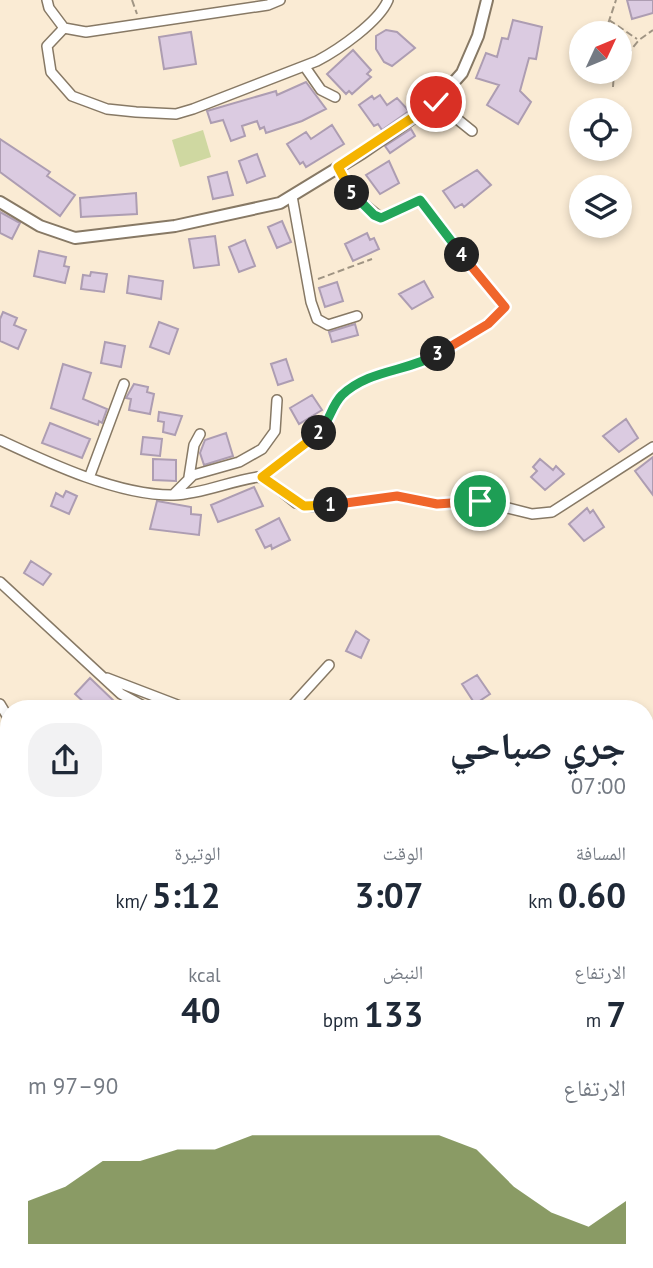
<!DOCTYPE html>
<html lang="ar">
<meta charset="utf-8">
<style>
:root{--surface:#fff;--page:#f2f2f3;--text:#1f2937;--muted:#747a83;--accent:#597225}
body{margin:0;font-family:"PT Sans","Noto Naskh Arabic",sans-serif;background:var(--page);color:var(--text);direction:rtl;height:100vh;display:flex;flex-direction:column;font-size:26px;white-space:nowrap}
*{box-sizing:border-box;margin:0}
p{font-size:23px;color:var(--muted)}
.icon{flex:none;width:38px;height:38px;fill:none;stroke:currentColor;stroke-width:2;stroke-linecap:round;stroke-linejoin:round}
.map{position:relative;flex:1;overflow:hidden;direction:ltr}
.side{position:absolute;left:0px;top:700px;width:654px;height:569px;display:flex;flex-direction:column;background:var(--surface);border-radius:28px 28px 0 0;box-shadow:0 4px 10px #0003;direction:rtl}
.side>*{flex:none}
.needle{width:46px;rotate:46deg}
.fabs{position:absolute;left:569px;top:21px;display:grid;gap:14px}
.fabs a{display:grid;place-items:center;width:63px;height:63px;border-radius:50%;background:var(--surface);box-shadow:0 4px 10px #0003;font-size:35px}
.pin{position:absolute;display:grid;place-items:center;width:60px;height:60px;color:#fff;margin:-30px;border:4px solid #fff;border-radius:50%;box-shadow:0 2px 7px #0007}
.km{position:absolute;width:35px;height:35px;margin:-18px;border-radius:50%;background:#222;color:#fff;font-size:19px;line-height:35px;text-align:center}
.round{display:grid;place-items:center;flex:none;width:74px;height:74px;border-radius:28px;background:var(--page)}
.overview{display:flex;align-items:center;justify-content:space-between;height:119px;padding:0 28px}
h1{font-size:38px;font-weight:800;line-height:52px}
.stats{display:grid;grid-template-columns:repeat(3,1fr);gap:10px;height:119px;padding:7px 28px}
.stats div{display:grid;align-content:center}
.stats b{font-size:35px;font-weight:800}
.stats small{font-size:19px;font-weight:400}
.stats p{font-size:19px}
.chart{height:196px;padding:14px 28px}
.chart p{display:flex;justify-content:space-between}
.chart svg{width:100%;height:126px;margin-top:7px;fill:var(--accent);opacity:.7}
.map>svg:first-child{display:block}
.green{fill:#cfd8a1}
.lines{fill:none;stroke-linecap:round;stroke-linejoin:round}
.stream{stroke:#92b2ed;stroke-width:2.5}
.building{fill:#dbcbe1;stroke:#ad9db2;stroke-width:2}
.service-casing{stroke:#877965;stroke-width:8}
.minor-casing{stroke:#877965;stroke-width:12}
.tertiary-casing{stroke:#877965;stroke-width:14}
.path{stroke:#a09584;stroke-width:2;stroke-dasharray:7 3.5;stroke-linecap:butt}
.service{stroke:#fff;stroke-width:4.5}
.minor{stroke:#fff;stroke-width:9}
.tertiary{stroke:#fff;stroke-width:10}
.split-1-casing{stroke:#fff;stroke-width:14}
.split-2-casing{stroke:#fff;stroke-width:14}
.split-3-casing{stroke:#fff;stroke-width:14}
.split-4-casing{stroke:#fff;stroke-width:14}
.split-5-casing{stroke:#fff;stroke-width:14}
.split-6-casing{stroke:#fff;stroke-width:14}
.split-1{stroke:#f0652b;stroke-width:9}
.split-2{stroke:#f5b400;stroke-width:9}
.split-3{stroke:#22a559;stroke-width:9}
.split-4{stroke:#f0652b;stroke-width:9}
.split-5{stroke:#22a559;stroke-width:9}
.split-6{stroke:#f5b400;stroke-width:9}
</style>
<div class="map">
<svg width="653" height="1268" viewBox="0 0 653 1268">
<rect width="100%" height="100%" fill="#faebd4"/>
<path class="green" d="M203,130L211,157L180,167L172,140Z"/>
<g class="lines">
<path class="stream" d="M646,774H653
M0,1019L9,1016"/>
</g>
<path class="building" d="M627,0H653V13L632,19Z
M513,20L542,27L536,59L529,58L520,91L531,102L518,124L487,105L499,85L476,78L486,53L497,57L502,38L508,39Z
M386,30L397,32L415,48L392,66L384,62L376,49V36Z
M191,32L196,64L164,69L159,37Z
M353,50L371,70L367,74L371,77L352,94L349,91L346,94L327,74Z
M306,82L326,109L302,121L266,133L264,127L260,129L257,121L242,126L245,136L231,141L223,120L211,123L207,111L276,91L277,95Z
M380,95L387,105L397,98L409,111L382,130L378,124L374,126L359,105L372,96L374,99Z
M332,125L344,144L306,167L303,162L300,164L287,144L306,132L311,139Z
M411,129L415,136L390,153L385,146Z
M0,139L50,172L47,176L75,195L60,216L0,172Z
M257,154L265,176L247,183L239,161Z
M389,161L399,183L380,194L366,175Z
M477,170L491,185L464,207L462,204L455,208L443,191Z
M227,172L233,195L213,199L208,177Z
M136,193L137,214L81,217L80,198Z
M0,212L20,223L12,239L0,233Z
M282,221L291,242L277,248L268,227Z
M367,233L370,240L374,238L379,249L353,261L345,244Z
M215,236L219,265L194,268L189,239Z
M245,240L255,266L239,272L229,247Z
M39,251L66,257L64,266L69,267L65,283L34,276Z
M91,272L107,274L104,292L81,289L83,275L90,276Z
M129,276L163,281L161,299L127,293Z
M424,281L433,297L412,309L399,294Z
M337,282L343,301L325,307L319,288Z
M3,312L17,318L14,325L26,330L18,349L0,341V319Z
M159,322L178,329L169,354L150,347Z
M355,324L358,335L332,342L329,332Z
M105,342L125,346L121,367L101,363Z
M286,359L293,380L278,385L271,364Z
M63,364L91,373L83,399L107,409L102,423L99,421L98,425L51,408Z
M134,384L148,387L147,392L154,394L150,414L129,410L131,399L126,398Z
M312,395L322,410L299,424L290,408Z
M159,412L182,416L175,435L163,432L164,422L158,421Z
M626,419L638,438L619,452L603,436Z
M50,423L90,439L82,458L42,443Z
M226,433L233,456L204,465L200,453L205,440Z
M143,437L162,439L160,456L141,454Z
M653,457V495L635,471Z
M153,459L176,460V481L153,480Z
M540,459L553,470L556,466L564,474L545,490L531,477L537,471L533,467Z
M254,487L263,506L218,522L211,505Z
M66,491L77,496L69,514L51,506L56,493L63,497Z
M157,501L191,507V514L201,515L199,535L150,529Z
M587,508L590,513L593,510L604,527L584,541L569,524Z
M279,518L290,540L272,549L271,545L265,548L256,530Z
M31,561L51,574L43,585L24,573Z
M356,631L369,640L361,658L346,651Z
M477,675L490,694L475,704L462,684Z
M90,678L115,702L108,709H84L87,705L75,694Z
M404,1260H431L445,1268H399Z"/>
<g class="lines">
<defs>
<path id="service" d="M263,477L315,437L324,427L336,402L360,382L378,374L423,363L502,312L505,307L474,269
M646,1233L653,1236"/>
<path id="minor" d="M47,0L49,8L64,28L86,32L268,5L280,0
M64,28L47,46L51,72L72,96L107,109L136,112L176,114L193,109L317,61C338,50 379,22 388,0
M305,67L321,90L335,97
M436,102L472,131
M338,167L355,197L381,218L420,200L474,269
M292,196L311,302L317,319L328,325L357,316
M0,440C49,463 119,496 174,495C202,494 230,481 258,477L266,479L296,503L312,507L397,496L437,504L480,501L532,514L552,512L653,447
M189,477L194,445L200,434
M89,478L124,384
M174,494L193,475L239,462L262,449L275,431L277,400
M0,582L121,694L149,709
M107,678L188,709
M0,704L9,719
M289,709L329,665
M646,759L653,760
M646,878L653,866
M0,1161L9,1162
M208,1260L210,1268
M448,1260L462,1268
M608,1262L628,1268
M1,1268L9,1251
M318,1268L327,1260
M595,1268L608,1260"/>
<path id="tertiary" d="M0,202L40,226L75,238L175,226L280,203L362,153L436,102L462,73L478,36L487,0"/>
</defs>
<use href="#service" class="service-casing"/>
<use href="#minor" class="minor-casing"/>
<use href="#tertiary" class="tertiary-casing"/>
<path class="path" d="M132,0L137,14
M609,20L637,39
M605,33L616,0
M620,63L639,40L653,30
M613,87L614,72
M318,279L372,259"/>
<use href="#service" class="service"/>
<use href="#minor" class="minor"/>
<use href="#tertiary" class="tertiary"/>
</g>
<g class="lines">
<defs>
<path id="split-1" d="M331,505L397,496L437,504L480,501"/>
<path id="split-2" d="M319,433L262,477L304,506L331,505"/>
<path id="split-3" d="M319,433C330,421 331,406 342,395C370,369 407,372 438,354"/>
<path id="split-4" d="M438,354L488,324L505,307L462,255"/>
<path id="split-5" d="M352,193L374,215L381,218L420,200L462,255"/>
<path id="split-6" d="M352,193L338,167L436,102"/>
</defs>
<use href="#split-1" class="split-1-casing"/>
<use href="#split-2" class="split-2-casing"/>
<use href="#split-3" class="split-3-casing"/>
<use href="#split-4" class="split-4-casing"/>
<use href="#split-5" class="split-5-casing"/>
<use href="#split-6" class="split-6-casing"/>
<use href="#split-1" class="split-1"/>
<use href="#split-2" class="split-2"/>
<use href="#split-3" class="split-3"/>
<use href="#split-4" class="split-4"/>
<use href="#split-5" class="split-5"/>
<use href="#split-6" class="split-6"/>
</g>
</svg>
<div class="fabs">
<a><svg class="needle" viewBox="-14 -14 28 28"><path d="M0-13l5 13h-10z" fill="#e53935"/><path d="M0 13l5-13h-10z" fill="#747a83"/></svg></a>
<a><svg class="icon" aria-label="locate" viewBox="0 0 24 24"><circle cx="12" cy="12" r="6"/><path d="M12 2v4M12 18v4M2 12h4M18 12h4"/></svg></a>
<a><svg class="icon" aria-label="layers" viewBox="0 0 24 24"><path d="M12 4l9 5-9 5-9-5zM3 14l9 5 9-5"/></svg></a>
</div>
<div class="pin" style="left:480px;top:501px;background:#1e9e55"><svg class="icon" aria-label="arrive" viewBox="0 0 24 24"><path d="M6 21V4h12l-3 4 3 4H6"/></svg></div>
<div class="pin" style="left:436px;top:102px;background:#d93025"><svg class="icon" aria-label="check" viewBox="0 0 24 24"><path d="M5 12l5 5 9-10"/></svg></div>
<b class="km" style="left:331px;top:505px">1</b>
<b class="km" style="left:319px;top:433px">2</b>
<b class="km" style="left:438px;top:354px">3</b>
<b class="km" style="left:462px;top:255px">4</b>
<b class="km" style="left:352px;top:193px">5</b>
<section class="side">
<div class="overview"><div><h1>جري صباحي</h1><p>07:00</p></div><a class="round"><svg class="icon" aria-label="share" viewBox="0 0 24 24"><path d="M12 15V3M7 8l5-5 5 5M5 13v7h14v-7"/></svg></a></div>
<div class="stats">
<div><p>المسافة</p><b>0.60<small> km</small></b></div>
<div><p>الوقت</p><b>3:07</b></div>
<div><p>الوتيرة</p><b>5:12<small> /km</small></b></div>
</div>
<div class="stats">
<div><p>الارتفاع</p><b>7<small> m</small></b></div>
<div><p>النبض</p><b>133<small> bpm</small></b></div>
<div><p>kcal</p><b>40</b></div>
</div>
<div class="chart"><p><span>الارتفاع</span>90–97 m</p>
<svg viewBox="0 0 160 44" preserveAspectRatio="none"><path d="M0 44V29L10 24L20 15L30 15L40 11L50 11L60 6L70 6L80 6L90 6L100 6L110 6L120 11L130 24L140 33L150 38L160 29V44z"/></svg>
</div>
</section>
</div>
